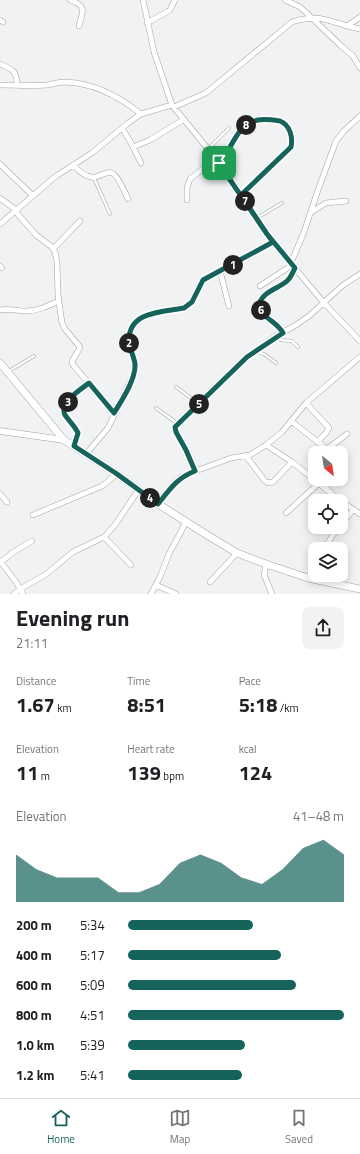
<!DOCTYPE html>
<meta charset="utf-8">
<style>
:root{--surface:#fff;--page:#f2f2f2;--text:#202124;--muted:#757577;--line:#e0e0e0;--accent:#16635c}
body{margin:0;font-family:"Titillium Web",sans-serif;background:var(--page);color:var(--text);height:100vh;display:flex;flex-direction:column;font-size:15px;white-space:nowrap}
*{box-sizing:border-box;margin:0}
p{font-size:13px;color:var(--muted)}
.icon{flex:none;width:22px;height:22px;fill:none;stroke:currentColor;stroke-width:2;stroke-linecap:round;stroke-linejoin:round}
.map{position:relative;height:594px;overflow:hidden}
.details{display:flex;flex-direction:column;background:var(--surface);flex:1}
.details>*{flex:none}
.needle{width:26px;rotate:150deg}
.buttons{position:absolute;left:308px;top:446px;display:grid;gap:8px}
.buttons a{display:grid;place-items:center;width:40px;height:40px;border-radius:8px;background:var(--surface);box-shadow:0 2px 10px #0003;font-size:20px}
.pin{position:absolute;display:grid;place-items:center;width:34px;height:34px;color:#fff;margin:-17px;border-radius:8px;box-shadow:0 2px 6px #0006}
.km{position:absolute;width:20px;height:20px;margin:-10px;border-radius:50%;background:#222;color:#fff;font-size:11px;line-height:20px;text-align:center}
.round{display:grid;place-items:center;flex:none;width:42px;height:42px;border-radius:8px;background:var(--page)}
.overview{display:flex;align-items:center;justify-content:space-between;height:68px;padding:0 16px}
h1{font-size:22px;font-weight:700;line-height:30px}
.figures{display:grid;grid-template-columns:repeat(3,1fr);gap:6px;height:68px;padding:4px 16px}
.figures div{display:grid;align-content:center}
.figures b{font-size:20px;font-weight:700}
.figures small{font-size:11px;font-weight:400}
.figures p{font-size:11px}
.chart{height:112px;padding:8px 16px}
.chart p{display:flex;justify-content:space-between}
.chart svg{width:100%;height:72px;margin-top:4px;fill:var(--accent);opacity:.7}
ul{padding:0 16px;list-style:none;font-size:13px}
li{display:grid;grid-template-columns:64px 48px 1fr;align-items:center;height:30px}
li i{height:10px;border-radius:5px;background:var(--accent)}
.menu{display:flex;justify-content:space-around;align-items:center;height:56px;border-top:1px solid var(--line);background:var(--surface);font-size:11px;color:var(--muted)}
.menu a{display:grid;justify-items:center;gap:2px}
.menu .active{color:var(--accent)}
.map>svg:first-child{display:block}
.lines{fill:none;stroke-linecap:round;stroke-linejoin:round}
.service-casing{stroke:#a2a3a4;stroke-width:3.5}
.minor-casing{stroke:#a2a3a4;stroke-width:6}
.tertiary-casing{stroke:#a2a3a4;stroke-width:7}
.secondary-casing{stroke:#a2a3a4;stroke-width:8}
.service{stroke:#fff;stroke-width:2.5}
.minor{stroke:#fff;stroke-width:5}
.tertiary{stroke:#fff;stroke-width:6}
.secondary{stroke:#fff;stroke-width:7}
.route-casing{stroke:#fff;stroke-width:8}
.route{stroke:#16635c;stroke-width:5}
</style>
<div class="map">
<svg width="360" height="594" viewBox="0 0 360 594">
<rect width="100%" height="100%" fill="#f1f2f3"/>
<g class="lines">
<defs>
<path id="service" d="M208,149L229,128
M94,178L110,214
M257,218L282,203
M276,337L281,340L292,341L298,347
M256,352L264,354L276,363
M9,371L34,356
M176,387L198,403
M156,408L178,424"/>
<path id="minor" d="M70,0C87,6 83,11 79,26
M143,0L154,52L172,105L208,149L273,242L324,303L360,341
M285,0L300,7L312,18L340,45L353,56L360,68
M0,20L3,22
M147,23L170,10L175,0
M347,26L360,17
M0,64C12,69 17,70 17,85
M0,85C15,85 31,86 47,85C53,84 59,82 65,82C93,83 120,97 141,114
M174,107L206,93L292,22C320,12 333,24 360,29
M122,128L131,143L141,163
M133,147L150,140L183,120
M219,163C233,149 235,125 258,120C264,119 273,121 280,121C290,125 293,137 291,147L241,195
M0,164L32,195
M73,165C78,170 84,176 91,177C98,179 106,170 112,173C118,175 125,193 128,199
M0,198L16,210
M187,200V188L190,179L215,159
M15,211L36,235L52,247L55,252L57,262L58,295L62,323L65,329L80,347L78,351L72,361L73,365L115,413
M310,213L326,203L346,201
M0,224L56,176L92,153L128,123L141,114L172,105
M53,249L80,221
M291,263L304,232L318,190L336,141L344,131L360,116
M0,266L2,268
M220,271L229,306
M260,286L292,265
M0,310C8,308 17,311 26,311C38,311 48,306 59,301
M283,333C276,320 261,319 259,304C264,290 279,289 288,280C291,277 293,272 295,268
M306,403L329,428L326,433L317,442
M291,421L327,449L325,453
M266,445L292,462L341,501
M74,446L78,433C75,426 69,421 65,415C59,403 81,389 89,383
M327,449L347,434
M86,454L108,428L133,375C134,372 135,368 135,365C135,357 129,349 129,341C127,311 163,312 184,307L192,302L203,280L273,242
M246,456L265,481L268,483L273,482L292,462
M195,471L186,450L176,432L175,427L247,357L276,336L296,325L309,316L342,286L360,274
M325,489L331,479
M0,494L7,502
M341,501L360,514
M158,504L175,482L182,476L231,458L250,455L266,445L282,432L306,403L360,357
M286,513L318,484
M33,515L102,486L117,474
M341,524L353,510
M104,537L131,565
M324,549L338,527
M0,561L16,582L23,594
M1,562L12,553L32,541
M266,564L264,575L272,594
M308,578L315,565
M210,582L237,553
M156,585L176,594
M14,594L20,589L45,575L73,552L104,537L115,525L139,489
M151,594L160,577L169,554L186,522"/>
<path id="tertiary" d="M0,431L64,440"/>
<path id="secondary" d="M0,363L64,440L117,474L158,504L207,535L237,553L266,564L308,578L360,589"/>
</defs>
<use href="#service" class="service-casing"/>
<use href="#minor" class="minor-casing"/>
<use href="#tertiary" class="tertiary-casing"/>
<use href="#secondary" class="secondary-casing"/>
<use href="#service" class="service"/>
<use href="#minor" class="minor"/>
<use href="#tertiary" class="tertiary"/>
<use href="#secondary" class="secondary"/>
</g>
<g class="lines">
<defs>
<path id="route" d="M219,163L224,171L267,234L273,242L203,280L192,302L184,308C163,312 129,311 129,340C129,348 134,356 135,364C136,379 122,400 114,413L89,383C81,389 59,403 65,415C69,421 75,426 78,433L74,446L117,474L158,504C170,489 177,478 195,471L186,450L176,432L175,427L247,357L283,333C276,320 261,319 259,304C264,290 279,289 288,280C291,277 293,272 295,268L267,234L241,195L291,147C293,137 290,125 280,121C273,120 264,119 258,120C235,125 233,149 219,163"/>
</defs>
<use href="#route" class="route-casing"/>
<use href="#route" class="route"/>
</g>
</svg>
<div class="buttons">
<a><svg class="needle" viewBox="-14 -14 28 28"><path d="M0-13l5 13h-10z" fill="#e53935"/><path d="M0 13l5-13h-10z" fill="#757577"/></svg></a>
<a><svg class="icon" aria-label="locate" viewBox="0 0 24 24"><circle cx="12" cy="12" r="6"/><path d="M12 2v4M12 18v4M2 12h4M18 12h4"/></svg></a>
<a><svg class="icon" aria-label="layers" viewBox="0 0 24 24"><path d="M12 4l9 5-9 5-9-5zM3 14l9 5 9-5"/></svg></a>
</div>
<div class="pin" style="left:219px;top:163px;background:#1e9e55"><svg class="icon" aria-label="arrive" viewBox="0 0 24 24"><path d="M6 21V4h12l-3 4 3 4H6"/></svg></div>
<b class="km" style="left:233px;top:265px">1</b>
<b class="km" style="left:129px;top:343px">2</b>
<b class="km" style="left:68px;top:402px">3</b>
<b class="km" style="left:150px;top:498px">4</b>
<b class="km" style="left:199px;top:404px">5</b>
<b class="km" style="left:261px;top:310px">6</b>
<b class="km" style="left:245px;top:201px">7</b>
<b class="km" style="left:246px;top:125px">8</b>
</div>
<section class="details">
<div class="overview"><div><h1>Evening run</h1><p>21:11</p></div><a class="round"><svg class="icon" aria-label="share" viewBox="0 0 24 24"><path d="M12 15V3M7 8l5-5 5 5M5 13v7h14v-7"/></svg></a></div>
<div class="figures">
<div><p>Distance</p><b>1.67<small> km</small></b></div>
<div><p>Time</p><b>8:51</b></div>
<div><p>Pace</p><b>5:18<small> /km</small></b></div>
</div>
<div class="figures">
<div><p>Elevation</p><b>11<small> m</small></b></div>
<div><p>Heart rate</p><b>139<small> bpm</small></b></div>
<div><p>kcal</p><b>124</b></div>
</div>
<div class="chart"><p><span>Elevation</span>41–48 m</p>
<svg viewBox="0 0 160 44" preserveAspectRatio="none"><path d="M0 44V15L10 24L20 29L30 29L40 29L50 38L60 38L70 33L80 20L90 15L100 20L110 29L120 33L130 24L140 11L150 6L160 15V44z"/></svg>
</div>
<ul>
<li><b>200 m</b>5:34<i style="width:58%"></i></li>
<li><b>400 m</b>5:17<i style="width:71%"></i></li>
<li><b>600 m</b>5:09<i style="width:78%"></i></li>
<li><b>800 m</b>4:51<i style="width:100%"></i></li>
<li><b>1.0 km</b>5:39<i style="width:54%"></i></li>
<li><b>1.2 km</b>5:41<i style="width:53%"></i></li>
</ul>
</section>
<nav class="menu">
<a class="active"><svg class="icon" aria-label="home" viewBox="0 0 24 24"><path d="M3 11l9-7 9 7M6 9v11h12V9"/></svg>Home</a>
<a><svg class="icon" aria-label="map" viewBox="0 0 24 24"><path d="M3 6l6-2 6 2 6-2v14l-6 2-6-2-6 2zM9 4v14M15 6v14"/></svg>Map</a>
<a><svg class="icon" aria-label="saved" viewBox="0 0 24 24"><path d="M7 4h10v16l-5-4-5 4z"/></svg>Saved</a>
</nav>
